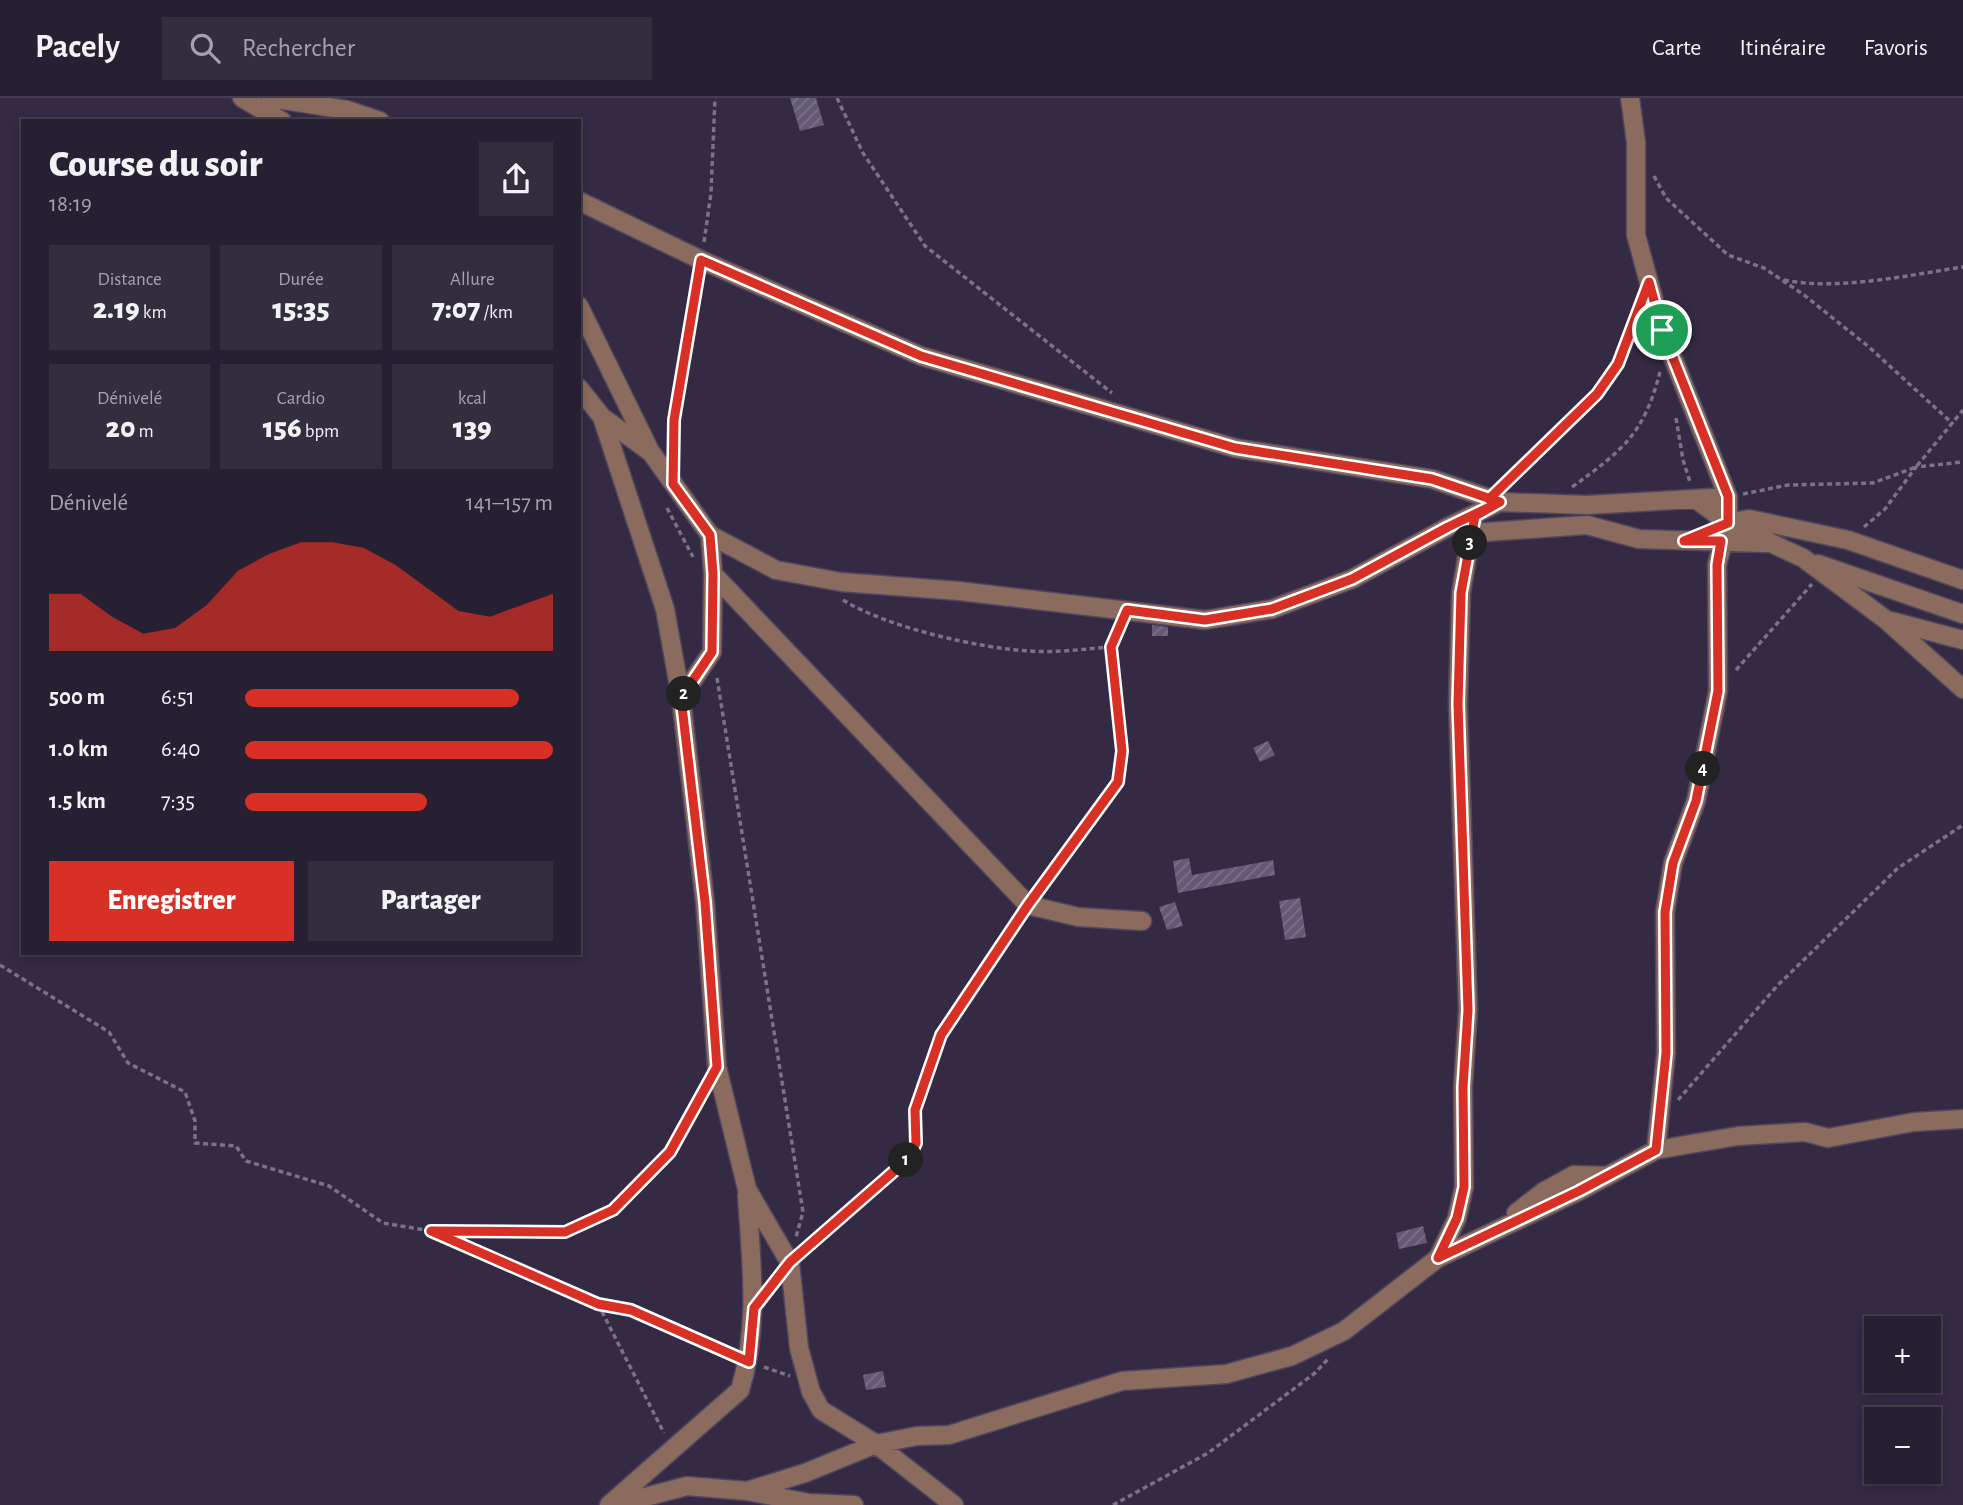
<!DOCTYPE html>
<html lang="fr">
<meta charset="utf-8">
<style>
:root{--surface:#272032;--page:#332d3e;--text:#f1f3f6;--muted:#a4a3ac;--line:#433e4d;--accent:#d93025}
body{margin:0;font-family:"Alegreya Sans",sans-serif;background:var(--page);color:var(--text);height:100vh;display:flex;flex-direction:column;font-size:26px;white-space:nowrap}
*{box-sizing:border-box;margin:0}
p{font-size:23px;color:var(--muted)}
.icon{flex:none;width:38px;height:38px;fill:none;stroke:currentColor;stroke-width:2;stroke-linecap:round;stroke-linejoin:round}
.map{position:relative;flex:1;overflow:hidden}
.panel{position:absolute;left:21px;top:21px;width:560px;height:836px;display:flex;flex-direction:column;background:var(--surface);border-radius:0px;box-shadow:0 4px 10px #0003,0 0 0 2px var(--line)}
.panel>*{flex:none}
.controls{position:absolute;left:1864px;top:1218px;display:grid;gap:14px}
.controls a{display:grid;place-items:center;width:77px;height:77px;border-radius:0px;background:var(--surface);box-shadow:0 4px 10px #0003,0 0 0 2px var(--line);font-size:35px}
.pin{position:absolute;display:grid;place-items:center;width:60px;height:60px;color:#fff;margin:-30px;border:4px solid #fff;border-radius:50%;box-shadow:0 2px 7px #0007}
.km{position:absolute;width:35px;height:35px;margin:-18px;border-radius:50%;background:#222;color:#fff;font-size:19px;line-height:35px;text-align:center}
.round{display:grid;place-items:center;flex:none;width:74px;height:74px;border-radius:0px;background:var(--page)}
.headline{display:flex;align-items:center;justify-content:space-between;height:119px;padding:0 28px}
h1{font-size:38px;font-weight:800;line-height:52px}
.stats{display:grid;grid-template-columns:repeat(3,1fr);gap:10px;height:119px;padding:7px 28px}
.stats div{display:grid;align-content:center;border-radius:0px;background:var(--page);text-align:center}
.stats b{font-size:30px;font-weight:800}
.stats small{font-size:19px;font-weight:400}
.stats p{font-size:19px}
.chart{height:196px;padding:14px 28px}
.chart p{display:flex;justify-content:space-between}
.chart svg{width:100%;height:126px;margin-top:7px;fill:var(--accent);opacity:.7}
.primary-button{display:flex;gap:14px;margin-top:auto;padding:14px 28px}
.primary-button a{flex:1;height:80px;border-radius:0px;background:var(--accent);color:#fff;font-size:28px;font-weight:800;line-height:80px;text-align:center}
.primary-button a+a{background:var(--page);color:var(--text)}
ul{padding:0 28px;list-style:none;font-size:23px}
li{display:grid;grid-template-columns:112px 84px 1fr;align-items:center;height:52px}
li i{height:18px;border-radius:9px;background:var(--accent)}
header{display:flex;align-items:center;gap:42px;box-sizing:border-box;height:98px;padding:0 35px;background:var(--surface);border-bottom:2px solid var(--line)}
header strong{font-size:33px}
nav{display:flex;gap:38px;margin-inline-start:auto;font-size:24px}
.search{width:490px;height:63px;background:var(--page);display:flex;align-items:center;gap:18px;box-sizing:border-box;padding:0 24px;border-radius:0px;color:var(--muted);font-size:26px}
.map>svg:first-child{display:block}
.building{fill:url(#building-hatch)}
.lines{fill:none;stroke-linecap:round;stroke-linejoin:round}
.minor-casing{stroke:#50475e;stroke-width:21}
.path{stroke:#7a7288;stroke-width:3.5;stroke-dasharray:5 3.5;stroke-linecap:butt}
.minor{stroke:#8a6b5e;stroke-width:18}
.route-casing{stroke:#fff;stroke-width:14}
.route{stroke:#d93025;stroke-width:9}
</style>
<header>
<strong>Pacely</strong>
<div class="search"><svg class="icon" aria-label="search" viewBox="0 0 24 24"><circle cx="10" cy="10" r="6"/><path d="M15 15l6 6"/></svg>Rechercher</div>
<nav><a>Carte</a><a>Itinéraire</a><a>Favoris</a></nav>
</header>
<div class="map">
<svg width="1963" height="1407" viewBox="0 0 1963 1407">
<defs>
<pattern id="building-hatch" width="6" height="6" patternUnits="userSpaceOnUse" patternTransform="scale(1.75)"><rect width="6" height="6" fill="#645a76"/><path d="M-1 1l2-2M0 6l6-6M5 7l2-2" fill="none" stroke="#7a718a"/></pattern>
</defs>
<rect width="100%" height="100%" fill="#342a43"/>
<path class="building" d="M790,0H816L824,27L800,33Z
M1152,527L1168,529V538H1152Z
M1268,643L1275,657L1260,664L1253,650Z
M1189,760L1192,777L1273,762L1275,777L1178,795L1173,763Z
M1300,800L1306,839L1285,842L1279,803Z
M1175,804L1183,828L1167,832L1159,809Z
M1423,1128L1427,1145L1399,1151L1396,1135Z
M883,1273L886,1289L866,1292L863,1277Z"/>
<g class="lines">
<defs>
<path id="minor" d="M242,0L282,23
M271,0L347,12L380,23
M1630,0L1636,44V137L1662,232L1728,399V425L1717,467L1718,593L1696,703L1673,765L1665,814L1666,955L1656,1052
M579,103L701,162L921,258L1235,350L1432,381L1500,404
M579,208L650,353L710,437L776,472L841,484L959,493L1205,522L1272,511L1352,481L1448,429L1500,404L1587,407L1728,399
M579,290L602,319L649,353
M602,319L665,511L681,600
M1697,402L1728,425L1803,460L1885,521L1963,591
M1733,424L1749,421L1848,442L1963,482
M1472,435L1587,427L1639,441L1766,445
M710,437L713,476L712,554L681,600L705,804L717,969L747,1091L790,1165L799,1250L811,1294L821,1312L876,1346L954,1407
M1818,466L1963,516
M713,476L1028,807L1078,819L1142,823
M1891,523L1963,542
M1516,1115L1543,1094L1574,1077L1606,1078
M1438,1160L1457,1120L1464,1089L1463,989L1468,912L1458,606L1461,495L1474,418
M747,1393L805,1375L876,1346L917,1338L949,1337L1122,1283L1226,1276L1292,1258L1344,1233L1438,1160L1579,1093L1656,1052L1738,1038L1805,1034L1828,1040L1914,1024L1963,1021
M609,1407L740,1292C760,1228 751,1163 747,1097
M615,1407L687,1388L747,1393L809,1405L854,1407"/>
</defs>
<use href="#minor" class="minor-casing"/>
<path class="path" d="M837,0L863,55L925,148L1112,295
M1654,78L1666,100L1728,157L1764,170L1804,197L1869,249L1953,326
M704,144L711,95L715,0
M1784,182C1838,193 1909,177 1963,169
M1676,320L1683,362L1690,384
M672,355L674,322L698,180
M1505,387L1597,296L1618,266L1639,213
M1572,389C1623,352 1644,336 1660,274
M1743,396L1788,387L1873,385L1916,369L1963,312
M667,410L693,459
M1864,429L1885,411L1916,369L1963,364
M843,502C886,529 978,550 1029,553C1056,555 1084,551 1111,549L1120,528
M1736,572L1812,486
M717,580L803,1114L796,1139
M1039,792L1118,684L1122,653L1111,549
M0,867L109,934L128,965L185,994L195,1023V1045L236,1048L246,1063L329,1088L383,1125L431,1133L598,1206L631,1212L731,1256
M1678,1002L1777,888L1898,770L1963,727
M433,1133L565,1134L613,1113L670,1054L705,990
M803,1153L909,1060L916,1045L915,1012L941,937L1019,821
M598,1206L664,1335
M764,1269L790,1278
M1113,1407L1208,1355L1315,1275L1329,1260"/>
<use href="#minor" class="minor"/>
</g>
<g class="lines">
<defs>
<path id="route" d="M1662,232L1649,184L1618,266L1597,296L1489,401L1500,404L1448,429L1352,481L1272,511L1205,522L1127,512L1111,549L1122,653L1118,684L1028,807L941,937L915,1012L916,1045L909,1060L790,1164L754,1210L749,1264L631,1212L598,1206L431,1133L565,1134L613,1112L670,1054L717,969L705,804L681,600L712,554L713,476L710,437L673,386L674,322L701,162L921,258L1235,350L1432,381L1500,404L1475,418L1461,495L1458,606L1468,912L1463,989L1464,1089L1457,1120L1438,1160L1579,1093L1656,1052L1666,955L1665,814L1673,765L1696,703L1718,593L1717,467L1721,443H1684L1728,425V398L1662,232"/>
</defs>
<use href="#route" class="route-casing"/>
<use href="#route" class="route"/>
</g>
</svg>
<div class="controls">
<a>+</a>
<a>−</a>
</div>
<div class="pin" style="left:1662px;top:232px;background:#1e9e55"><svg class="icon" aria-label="arrive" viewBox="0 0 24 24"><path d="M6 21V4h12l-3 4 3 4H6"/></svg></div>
<b class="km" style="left:906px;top:1062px">1</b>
<b class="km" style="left:684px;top:596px">2</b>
<b class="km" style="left:1470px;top:445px">3</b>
<b class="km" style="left:1703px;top:671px">4</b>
<section class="panel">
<div class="headline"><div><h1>Course du soir</h1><p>18:19</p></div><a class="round"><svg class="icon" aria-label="share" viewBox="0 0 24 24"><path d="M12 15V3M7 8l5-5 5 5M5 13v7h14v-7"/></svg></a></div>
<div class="stats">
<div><p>Distance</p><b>2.19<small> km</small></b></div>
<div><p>Durée</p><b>15:35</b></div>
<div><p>Allure</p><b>7:07<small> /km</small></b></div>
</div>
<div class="stats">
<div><p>Dénivelé</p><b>20<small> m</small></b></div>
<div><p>Cardio</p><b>156<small> bpm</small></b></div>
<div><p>kcal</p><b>139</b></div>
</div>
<div class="chart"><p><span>Dénivelé</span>141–157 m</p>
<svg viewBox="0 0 160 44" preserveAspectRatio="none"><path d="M0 44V24L10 24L20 32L30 38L40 36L50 28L60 16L70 10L80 6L90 6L100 8L110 14L120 22L130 30L140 32L150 28L160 24V44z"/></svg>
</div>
<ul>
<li><b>500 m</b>6:51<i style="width:89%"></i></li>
<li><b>1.0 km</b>6:40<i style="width:100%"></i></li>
<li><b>1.5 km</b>7:35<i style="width:59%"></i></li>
</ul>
<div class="primary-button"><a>Enregistrer</a><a>Partager</a></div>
</section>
</div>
